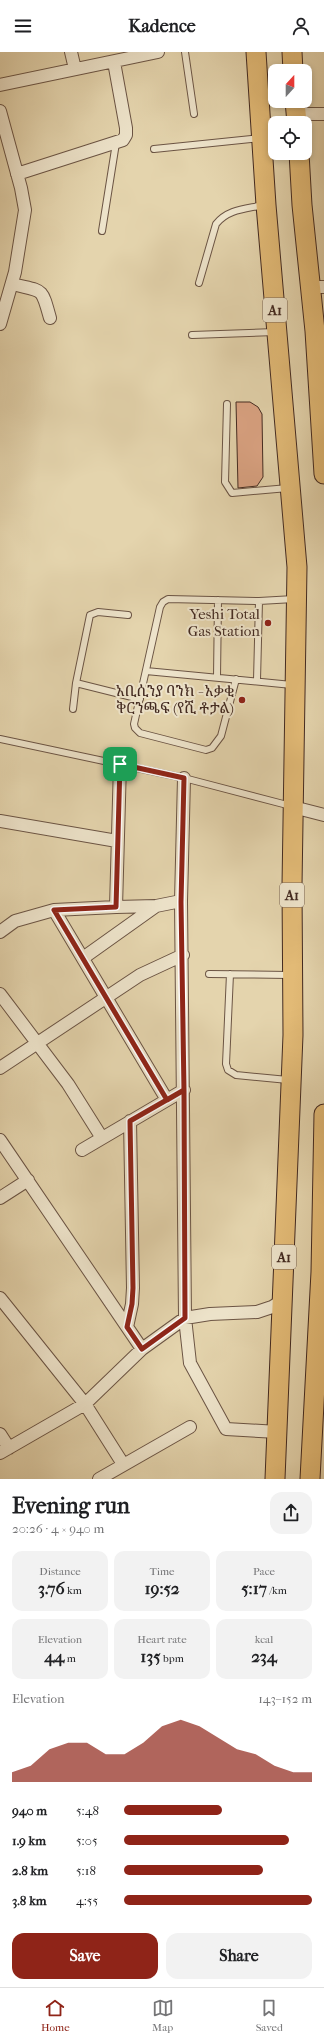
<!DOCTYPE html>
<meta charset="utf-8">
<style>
:root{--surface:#fff;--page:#f2f2f2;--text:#202124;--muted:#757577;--line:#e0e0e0;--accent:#8f2418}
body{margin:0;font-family:"IM FELL French Canon","Noto Serif Ethiopic",serif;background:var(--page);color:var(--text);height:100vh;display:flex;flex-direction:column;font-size:15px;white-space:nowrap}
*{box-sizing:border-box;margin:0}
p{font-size:13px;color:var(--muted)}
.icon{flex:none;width:22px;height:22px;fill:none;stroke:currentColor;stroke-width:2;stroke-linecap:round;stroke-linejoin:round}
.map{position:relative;height:1427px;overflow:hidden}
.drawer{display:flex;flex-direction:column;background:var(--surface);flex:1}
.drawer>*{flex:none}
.needle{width:26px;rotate:21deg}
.controls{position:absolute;left:268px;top:12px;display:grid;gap:8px}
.controls a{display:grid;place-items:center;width:44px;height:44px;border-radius:8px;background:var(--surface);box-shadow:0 2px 6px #0003;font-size:20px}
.pin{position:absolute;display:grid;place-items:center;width:34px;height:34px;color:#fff;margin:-17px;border-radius:8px;box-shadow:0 2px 6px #0006}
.round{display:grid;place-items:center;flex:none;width:42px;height:42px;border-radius:12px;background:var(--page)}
.headline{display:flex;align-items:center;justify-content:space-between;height:68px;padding:0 12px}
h1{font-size:22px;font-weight:800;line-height:30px}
.stats{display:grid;grid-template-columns:repeat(3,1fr);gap:6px;height:68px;padding:4px 12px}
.stats div{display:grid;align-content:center;border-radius:10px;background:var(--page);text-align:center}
.stats b{font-size:17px;font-weight:800}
.stats small{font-size:11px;font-weight:400}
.stats p{font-size:11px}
.chart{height:112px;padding:8px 12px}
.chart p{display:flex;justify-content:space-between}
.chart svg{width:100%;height:72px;margin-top:4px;fill:var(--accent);opacity:.7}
.cta{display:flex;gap:8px;margin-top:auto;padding:8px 12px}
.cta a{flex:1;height:46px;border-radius:12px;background:var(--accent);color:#fff;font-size:16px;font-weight:800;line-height:46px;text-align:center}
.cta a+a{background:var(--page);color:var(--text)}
ul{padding:0 12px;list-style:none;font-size:13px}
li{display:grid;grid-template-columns:64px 48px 1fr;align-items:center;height:30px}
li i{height:10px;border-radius:5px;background:var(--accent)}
header{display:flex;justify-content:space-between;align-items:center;height:52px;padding:0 12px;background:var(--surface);font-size:18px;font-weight:800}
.tabs{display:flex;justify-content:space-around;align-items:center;height:56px;border-top:1px solid var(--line);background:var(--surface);font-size:11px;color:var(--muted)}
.tabs a{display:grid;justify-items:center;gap:2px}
.tabs .on{color:var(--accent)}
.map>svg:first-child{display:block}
.building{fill:#dca484;stroke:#432a21}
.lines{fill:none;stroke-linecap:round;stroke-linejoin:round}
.lane-casing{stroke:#6b5444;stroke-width:8}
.street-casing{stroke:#6b5444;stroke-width:14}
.primary-casing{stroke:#432a21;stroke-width:21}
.lane{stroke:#ede3ca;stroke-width:6}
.street{stroke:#ede3ca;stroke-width:12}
.primary{stroke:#e2ba76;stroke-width:19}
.route-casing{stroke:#fff;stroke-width:8}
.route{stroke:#8f2418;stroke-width:5}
.poi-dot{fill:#8f2418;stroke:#ede3ca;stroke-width:1.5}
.labels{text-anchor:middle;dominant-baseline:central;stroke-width:4;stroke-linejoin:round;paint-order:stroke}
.shield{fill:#ede3ca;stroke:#766254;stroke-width:1}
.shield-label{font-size:14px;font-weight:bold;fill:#432a21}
.poi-label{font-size:15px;fill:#432a21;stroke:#ede3ca;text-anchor:end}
</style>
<header><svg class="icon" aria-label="menu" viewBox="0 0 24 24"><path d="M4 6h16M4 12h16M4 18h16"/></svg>Kadence<svg class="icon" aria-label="person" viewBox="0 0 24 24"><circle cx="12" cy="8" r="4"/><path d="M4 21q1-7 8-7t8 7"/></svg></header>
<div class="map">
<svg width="324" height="1427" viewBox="0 0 324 1427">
<rect width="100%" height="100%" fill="#e4d4ad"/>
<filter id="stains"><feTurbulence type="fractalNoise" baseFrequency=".005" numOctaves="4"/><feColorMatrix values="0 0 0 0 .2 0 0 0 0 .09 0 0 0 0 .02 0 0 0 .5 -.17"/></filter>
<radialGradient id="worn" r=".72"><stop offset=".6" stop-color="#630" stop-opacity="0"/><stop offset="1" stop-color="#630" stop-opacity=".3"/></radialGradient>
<path class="building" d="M236,350H250L258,355L262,362L263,425L257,434L238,436Z"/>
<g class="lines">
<defs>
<path id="lane" d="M185,0L194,62
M154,97L260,86
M102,179L116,91
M199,231L216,172C228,157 246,157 263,153
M192,283L275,280
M227,352L225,430L232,441L288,436
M146,619L292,633
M217,625L218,548
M236,627L221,684L212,696L206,698L140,681L135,676L134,672L160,555L163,550L168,547L259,549L294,547
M257,628L259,549
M76,631L140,647
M73,657L76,631L90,563L98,560L128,563
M0,687L184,726L291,754
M209,922L289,923
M230,922L226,1012L228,1018L236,1023L288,1028"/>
<path id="street" d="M71,0L75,17
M0,33L158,0
M0,59L21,136L25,158L15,220L0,272
M296,62H324
M17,122L123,88L126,83V76L114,10
M12,232C44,240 41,234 50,266
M311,235H324
M184,726L181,849L185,1266L190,1311L226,1377L278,1380
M293,755L324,763
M0,769L117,789
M116,855L156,854L181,849
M54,858L167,1048
M0,880L15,869L54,858L116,855L120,712
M83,906L156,854
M0,942L68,1032L102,1086
M0,1016L140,923L183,903
M0,1088L142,1297
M82,1098L184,1038
M0,1146L28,1128
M0,1246L85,1352L123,1412
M127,1275L132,1252L133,1236L130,1069
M0,1382L9,1396
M0,1401L85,1352L142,1297L185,1266L210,1262L257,1260L272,1255L283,1248
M99,1427L190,1375"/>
<path id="primary" d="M256,0L266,153L297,515L292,834L293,983L275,1427
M292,0L293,19
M295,49L297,71
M299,101L302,153L315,279L324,422
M310,1427L321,1220L324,1062"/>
</defs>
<use href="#lane" class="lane-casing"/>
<use href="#street" class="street-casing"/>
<use href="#primary" class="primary-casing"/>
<use href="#lane" class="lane"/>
<use href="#street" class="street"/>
<use href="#primary" class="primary"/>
</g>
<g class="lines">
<defs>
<path id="route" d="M120,712L184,726L181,850L184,1038L130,1069L133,1236L132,1252L127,1275L142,1297L185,1266L184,1038L167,1048L54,858L116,855L120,712"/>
</defs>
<use href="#route" class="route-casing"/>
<use href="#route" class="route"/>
</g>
<g class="poi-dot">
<circle cx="268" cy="571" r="4"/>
<circle cx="242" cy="648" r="4"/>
</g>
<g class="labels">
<g class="shield">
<rect x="263" y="246" width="24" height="24" rx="3"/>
<rect x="280" y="831" width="24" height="24" rx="3"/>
<rect x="272" y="1193" width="24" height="24" rx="3"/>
</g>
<g class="shield-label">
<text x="275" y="258">A1</text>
<text x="292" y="843">A1</text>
<text x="284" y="1205">A1</text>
</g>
<g class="poi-label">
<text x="260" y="562">Yeshi Total<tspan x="260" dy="17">Gas Station</tspan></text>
<text x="234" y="639">አቢሲንያ ባንክ - አቃቂ<tspan x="234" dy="17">ቅርንጫፍ (የሺ ቶታል)</tspan></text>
</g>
</g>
<rect width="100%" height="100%" filter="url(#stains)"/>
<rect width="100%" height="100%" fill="url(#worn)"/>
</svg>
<div class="controls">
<a><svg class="needle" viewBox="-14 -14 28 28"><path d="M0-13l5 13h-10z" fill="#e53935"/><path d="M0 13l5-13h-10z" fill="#757577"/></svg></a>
<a><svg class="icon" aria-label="locate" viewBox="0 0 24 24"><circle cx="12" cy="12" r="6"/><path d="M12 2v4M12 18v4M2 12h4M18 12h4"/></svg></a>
</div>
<div class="pin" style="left:120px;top:712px;background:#1e9e55"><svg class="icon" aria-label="arrive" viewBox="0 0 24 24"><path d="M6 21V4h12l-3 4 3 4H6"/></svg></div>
</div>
<section class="drawer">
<div class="headline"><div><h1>Evening run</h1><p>20:26 · 4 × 940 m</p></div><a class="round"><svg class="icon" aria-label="share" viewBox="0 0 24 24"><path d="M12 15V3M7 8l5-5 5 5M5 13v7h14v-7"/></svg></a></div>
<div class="stats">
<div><p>Distance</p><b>3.76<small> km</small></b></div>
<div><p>Time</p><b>19:52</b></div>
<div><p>Pace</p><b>5:17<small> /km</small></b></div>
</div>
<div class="stats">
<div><p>Elevation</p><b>44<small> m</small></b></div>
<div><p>Heart rate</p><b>135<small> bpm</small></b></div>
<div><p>kcal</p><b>234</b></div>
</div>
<div class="chart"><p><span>Elevation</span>143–152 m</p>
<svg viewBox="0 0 160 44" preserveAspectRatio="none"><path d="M0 44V38L10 34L20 24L30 20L40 20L50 27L60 27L70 20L80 10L90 6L100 10L110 17L120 24L130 27L140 34L150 38L160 38V44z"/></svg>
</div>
<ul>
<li><b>940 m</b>5:48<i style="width:52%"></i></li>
<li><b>1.9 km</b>5:05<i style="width:88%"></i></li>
<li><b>2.8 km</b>5:18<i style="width:74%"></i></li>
<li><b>3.8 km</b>4:55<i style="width:100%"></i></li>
</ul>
<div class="cta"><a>Save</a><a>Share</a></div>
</section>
<nav class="tabs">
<a class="on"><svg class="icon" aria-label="home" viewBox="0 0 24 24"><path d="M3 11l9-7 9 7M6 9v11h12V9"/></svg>Home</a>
<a><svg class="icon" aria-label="map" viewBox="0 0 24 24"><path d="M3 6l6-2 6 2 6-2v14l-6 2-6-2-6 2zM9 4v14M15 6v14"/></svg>Map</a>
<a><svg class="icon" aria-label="saved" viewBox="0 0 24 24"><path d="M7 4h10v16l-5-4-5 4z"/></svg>Saved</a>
</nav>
